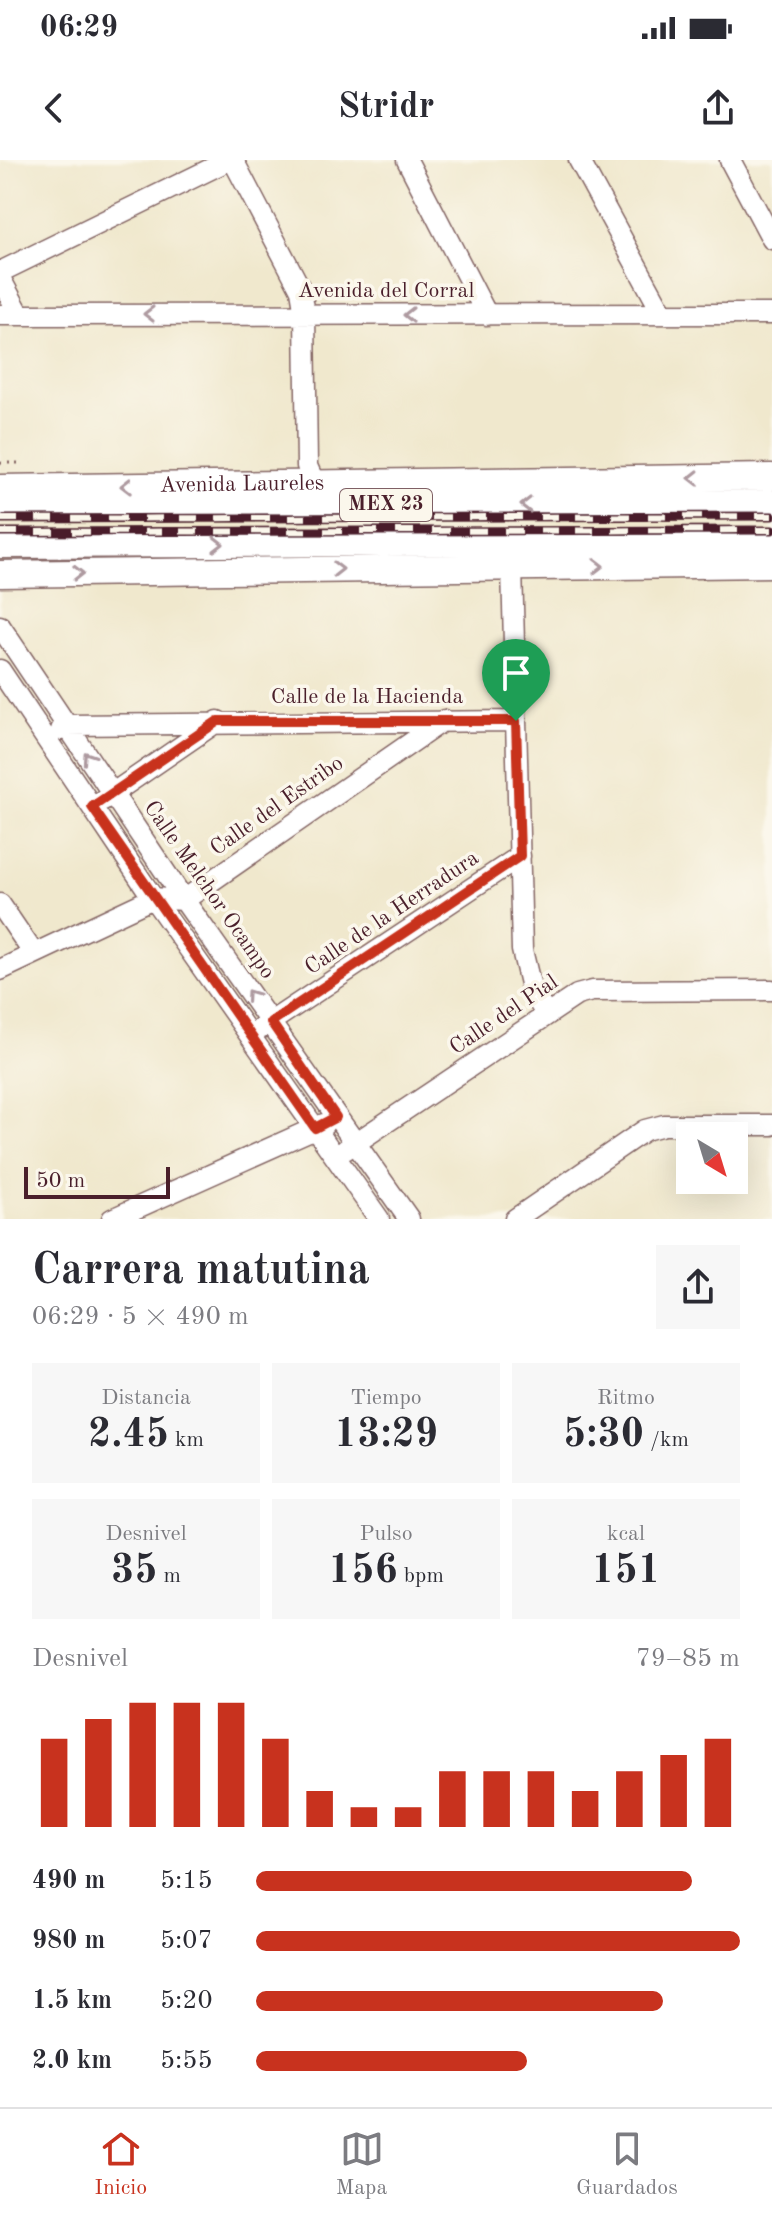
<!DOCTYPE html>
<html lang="es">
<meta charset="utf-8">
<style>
:root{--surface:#fff;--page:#f7f7f7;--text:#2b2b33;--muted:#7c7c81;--line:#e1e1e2;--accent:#c8321e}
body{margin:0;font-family:"Old Standard TT",serif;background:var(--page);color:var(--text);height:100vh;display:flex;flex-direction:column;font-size:30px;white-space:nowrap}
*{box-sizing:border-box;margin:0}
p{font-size:26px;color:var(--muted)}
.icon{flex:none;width:44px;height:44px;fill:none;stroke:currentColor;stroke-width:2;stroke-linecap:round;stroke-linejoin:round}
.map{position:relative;height:1059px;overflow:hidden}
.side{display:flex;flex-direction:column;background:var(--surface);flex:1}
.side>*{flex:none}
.needle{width:52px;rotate:142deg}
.tools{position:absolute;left:676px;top:962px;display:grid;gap:16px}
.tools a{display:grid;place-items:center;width:72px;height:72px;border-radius:0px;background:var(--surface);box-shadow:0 8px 32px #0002;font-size:40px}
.scale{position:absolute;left:24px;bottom:20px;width:146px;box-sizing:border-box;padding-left:8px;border:4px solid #4a1f2b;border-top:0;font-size:22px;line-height:28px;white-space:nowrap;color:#4a1f2b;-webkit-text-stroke:6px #fbf7ec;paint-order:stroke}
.pin{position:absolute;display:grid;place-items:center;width:68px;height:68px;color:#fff;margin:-82px -34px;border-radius:50% 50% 50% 0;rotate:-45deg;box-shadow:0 0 8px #0007}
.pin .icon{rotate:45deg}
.round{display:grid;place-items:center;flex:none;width:84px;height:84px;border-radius:0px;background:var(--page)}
.overview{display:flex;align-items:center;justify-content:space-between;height:136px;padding:0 32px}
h1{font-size:44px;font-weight:800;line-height:60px}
.metrics{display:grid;grid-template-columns:repeat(3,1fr);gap:12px;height:136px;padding:8px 32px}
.metrics div{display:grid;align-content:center;border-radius:0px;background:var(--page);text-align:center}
.metrics b{font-size:40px;font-weight:800}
.metrics small{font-size:22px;font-weight:400}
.metrics p{font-size:22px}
.chart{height:224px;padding:16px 32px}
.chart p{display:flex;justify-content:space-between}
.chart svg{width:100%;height:144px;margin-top:8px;stroke:var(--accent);stroke-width:6}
ul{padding:0 32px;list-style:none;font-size:26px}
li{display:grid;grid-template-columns:128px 96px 1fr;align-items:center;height:60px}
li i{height:20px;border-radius:10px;background:var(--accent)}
.status{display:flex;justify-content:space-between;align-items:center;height:56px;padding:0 40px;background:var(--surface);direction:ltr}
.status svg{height:22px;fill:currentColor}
header{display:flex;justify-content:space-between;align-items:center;height:104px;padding:0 32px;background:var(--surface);font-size:36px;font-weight:800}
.tab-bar{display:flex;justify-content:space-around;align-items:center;height:112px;border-top:2px solid var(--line);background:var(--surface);font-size:22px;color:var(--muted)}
.tab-bar a{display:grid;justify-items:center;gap:4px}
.tab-bar .selected{color:var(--accent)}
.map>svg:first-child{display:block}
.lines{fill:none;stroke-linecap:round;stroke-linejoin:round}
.minor-casing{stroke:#846564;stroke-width:23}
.major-casing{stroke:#846564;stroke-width:29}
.path{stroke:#846564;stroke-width:3;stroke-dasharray:2 6;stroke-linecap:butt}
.minor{stroke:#fff;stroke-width:20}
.major{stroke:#fff;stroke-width:26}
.rail-casing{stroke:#4a1f2b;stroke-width:9}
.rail{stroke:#fbf7ec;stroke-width:6;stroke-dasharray:18;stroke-linecap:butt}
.oneway{stroke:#ae9aa0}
.route-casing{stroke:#fff;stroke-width:16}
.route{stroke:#c8321e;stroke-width:10}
.labels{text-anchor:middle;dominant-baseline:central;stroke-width:7;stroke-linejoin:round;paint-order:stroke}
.shield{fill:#fbf7ec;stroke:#7f6065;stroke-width:2}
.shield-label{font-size:20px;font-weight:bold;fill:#4a1f2b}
.street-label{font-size:22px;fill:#4a1f2b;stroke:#fbf7ec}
</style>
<div class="status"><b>06:29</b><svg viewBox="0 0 49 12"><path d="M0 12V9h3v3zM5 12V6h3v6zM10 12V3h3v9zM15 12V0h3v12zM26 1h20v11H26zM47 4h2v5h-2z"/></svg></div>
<header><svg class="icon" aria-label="back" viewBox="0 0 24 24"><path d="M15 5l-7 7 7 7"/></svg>Stridr<svg class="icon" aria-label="share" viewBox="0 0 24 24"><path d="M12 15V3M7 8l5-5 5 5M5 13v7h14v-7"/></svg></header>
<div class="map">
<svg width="772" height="1059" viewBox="0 0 772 1059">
<rect width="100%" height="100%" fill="#fbf7ec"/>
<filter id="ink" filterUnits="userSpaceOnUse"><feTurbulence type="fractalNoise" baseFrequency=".0125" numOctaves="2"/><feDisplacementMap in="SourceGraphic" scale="16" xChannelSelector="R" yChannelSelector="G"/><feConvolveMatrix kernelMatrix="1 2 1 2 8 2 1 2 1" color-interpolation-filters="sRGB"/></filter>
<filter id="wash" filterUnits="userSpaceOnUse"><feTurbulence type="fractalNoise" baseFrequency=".006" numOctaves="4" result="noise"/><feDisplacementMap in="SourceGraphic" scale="32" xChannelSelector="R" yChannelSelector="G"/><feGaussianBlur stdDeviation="1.8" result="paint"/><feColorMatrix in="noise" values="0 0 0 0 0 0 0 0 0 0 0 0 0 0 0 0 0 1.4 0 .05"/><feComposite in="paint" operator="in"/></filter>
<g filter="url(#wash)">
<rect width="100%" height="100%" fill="#f0e8cd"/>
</g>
<g filter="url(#ink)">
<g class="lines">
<defs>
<path id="minor" d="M233,0L301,130L305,154L307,306L315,324
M407,0L487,155
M579,0L663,154
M730,0L772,79
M0,112L229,0
M0,118L20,155
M0,155L772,154
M512,407L522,790L532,832L547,855
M0,466L184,740L409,1059
M0,510L153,738L379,1059
M61,570L67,565L516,561
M103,640L218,561
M0,744L34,794
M0,810L153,738L184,740L444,560
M260,869L520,696
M345,990L577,835L592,831L772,830
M112,1059L324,964
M515,1059L645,970L664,965H772"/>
<g id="major">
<path id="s1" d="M0,328L772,317"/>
<path d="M0,348L772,343"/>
<path d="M0,385L772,381"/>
<path d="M0,414L772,404"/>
</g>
</defs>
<use href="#minor" class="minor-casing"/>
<use href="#major" class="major-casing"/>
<path class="path" d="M0,303H20"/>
<use href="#minor" class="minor"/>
<use href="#major" class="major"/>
<defs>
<path id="rail" d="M0,359L772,356
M0,372L772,370"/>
</defs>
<use href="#rail" class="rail-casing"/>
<use href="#rail" class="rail"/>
</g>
<defs><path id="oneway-chevron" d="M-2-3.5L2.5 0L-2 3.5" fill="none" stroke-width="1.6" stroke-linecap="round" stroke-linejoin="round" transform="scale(2)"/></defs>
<g class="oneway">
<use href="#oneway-chevron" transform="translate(149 154) rotate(180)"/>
<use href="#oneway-chevron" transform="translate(409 155) rotate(-180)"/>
<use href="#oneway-chevron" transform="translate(694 318) rotate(179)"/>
<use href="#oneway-chevron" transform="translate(126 326) rotate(179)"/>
<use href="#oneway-chevron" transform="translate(526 345) rotate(180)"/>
<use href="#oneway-chevron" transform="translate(218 384)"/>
<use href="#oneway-chevron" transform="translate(598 406)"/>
<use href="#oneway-chevron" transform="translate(338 409) rotate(-1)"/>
<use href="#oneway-chevron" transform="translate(78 413) rotate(-1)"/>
<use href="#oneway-chevron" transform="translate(88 597) rotate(-124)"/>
<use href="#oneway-chevron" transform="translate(251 835) rotate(-125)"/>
</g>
</g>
<g class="lines" filter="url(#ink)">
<defs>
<path id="route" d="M218,561H516L520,696L271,862L336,957L315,968L92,647Z"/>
</defs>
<use href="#route" class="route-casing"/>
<use href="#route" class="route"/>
</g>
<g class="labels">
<rect class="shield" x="340" y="329" width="92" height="32" rx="6"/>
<g class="shield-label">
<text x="386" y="345">MEX 23</text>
</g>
<g class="street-label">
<text x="386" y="131">Avenida del Corral</text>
<text stroke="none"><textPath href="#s1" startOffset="242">Avenida Laureles</textPath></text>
<text x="367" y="537">Calle de la Hacienda</text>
<text transform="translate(277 646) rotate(-35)">Calle del Estribo</text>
<text transform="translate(209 730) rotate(55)">Calle Melchor Ocampo</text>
<text transform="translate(392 753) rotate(-34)">Calle de la Herradura</text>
<text transform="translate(504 855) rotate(-34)">Calle del Pial</text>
</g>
</g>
</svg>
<div class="tools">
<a><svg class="needle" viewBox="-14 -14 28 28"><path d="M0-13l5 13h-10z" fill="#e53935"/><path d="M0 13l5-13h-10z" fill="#7c7c81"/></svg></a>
</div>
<div class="scale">50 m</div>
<div class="pin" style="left:516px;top:561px;background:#1e9e55"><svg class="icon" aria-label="arrive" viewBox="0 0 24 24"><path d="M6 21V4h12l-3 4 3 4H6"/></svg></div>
</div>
<section class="side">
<div class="overview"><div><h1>Carrera matutina</h1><p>06:29 · 5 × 490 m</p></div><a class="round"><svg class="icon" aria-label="share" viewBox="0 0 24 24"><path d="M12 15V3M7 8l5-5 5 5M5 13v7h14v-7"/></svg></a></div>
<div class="metrics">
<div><p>Distancia</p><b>2.45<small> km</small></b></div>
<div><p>Tiempo</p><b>13:29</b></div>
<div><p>Ritmo</p><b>5:30<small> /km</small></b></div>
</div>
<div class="metrics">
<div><p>Desnivel</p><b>35<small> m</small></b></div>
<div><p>Pulso</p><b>156<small> bpm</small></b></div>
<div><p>kcal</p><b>151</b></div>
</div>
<div class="chart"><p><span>Desnivel</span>79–85 m</p>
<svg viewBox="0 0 160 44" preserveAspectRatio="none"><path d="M5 44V17M15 44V11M25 44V6M35 44V6M45 44V6M55 44V17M65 44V33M75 44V38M85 44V38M95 44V27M105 44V27M115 44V27M125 44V33M135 44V27M145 44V22M155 44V17"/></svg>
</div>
<ul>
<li><b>490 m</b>5:15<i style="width:90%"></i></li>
<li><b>980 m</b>5:07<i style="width:100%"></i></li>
<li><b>1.5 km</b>5:20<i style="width:84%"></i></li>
<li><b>2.0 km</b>5:55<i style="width:56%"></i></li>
</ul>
</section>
<nav class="tab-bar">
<a class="selected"><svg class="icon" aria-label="home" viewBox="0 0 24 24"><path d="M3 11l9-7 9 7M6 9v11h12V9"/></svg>Inicio</a>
<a><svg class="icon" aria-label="map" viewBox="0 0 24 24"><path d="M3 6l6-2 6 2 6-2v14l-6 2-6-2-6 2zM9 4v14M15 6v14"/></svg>Mapa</a>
<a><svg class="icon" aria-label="saved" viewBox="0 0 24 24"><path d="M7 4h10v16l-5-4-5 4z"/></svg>Guardados</a>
</nav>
